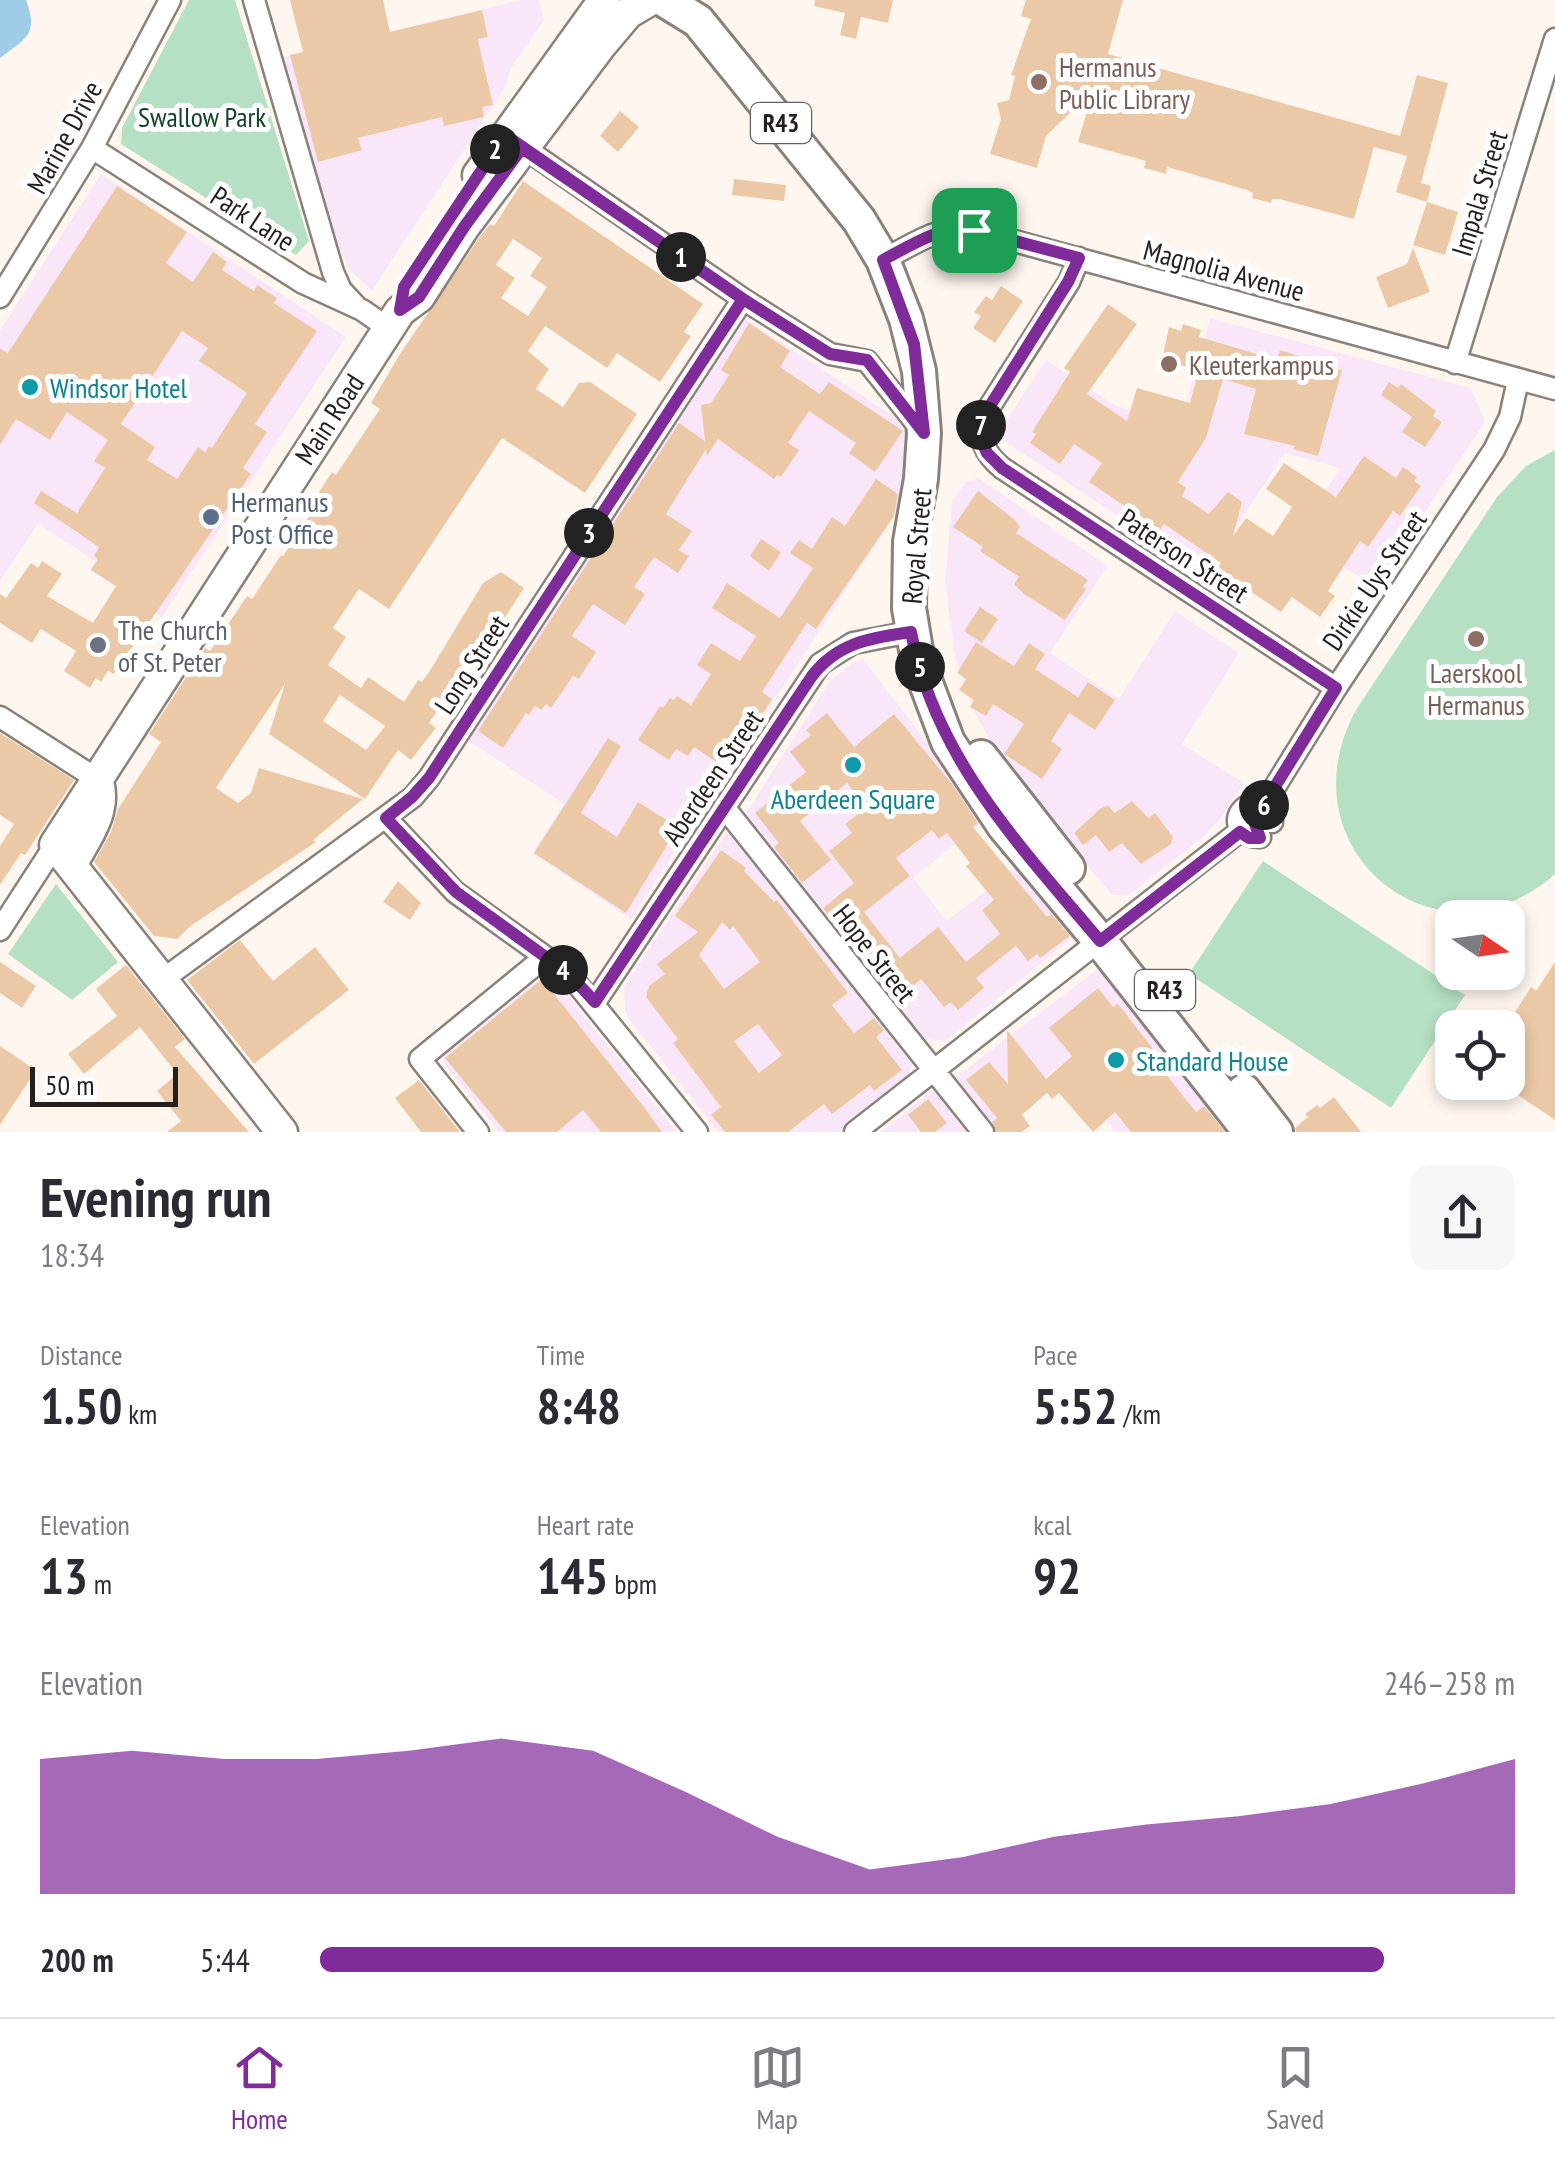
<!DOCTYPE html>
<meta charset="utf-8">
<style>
:root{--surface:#fff;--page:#f7f7f7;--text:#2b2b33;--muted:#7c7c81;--line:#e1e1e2;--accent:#7f2b9a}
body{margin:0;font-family:"PT Sans Narrow",sans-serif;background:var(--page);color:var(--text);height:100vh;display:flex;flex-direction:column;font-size:38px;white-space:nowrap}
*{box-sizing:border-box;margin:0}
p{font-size:32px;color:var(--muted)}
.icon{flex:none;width:55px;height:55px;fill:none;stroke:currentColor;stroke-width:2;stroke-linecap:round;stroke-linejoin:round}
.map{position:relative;height:1132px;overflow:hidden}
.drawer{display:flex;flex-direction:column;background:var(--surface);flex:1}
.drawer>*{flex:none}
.needle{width:65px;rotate:103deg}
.fabs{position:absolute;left:1435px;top:900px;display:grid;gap:20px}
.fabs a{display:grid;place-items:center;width:90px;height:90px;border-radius:20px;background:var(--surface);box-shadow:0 5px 15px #0003;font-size:50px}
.scale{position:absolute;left:30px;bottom:25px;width:148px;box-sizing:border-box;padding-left:10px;border:5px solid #221f1d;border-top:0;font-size:28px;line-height:35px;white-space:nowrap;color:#221f1d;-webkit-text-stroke:8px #fff;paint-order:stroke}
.pin{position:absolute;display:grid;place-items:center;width:85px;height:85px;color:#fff;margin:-42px;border-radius:20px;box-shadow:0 5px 15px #0006}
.km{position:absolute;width:50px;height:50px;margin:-25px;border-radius:50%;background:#222;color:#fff;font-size:28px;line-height:50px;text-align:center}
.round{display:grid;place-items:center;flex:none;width:105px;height:105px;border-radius:20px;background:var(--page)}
.headline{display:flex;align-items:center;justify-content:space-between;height:170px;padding:0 40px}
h1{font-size:55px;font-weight:600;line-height:75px}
.metrics{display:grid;grid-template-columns:repeat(3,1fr);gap:15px;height:170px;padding:10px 40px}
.metrics div{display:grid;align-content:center}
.metrics b{font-size:50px;font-weight:600}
.metrics small{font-size:28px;font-weight:400}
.metrics p{font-size:28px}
.chart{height:280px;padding:20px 40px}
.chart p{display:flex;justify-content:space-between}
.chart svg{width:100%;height:180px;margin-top:10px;fill:var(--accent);opacity:.7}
ul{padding:0 40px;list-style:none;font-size:32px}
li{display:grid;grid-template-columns:160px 120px 1fr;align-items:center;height:75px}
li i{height:25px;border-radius:12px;background:var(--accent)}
.tab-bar{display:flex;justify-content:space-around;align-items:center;height:140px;border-top:2px solid var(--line);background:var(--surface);font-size:28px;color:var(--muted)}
.tab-bar a{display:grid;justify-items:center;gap:5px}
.tab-bar .on{color:var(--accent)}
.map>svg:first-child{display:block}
.commercial{fill:#f9e7f9}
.green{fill:#b6e0c3}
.water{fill:#9fcce7}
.building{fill:#ecc9a6;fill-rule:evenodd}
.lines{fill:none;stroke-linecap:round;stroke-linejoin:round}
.minor-casing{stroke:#89827b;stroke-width:25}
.secondary-casing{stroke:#89827b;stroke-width:35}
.primary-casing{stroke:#89827b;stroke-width:38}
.minor{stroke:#fff;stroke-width:20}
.secondary{stroke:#fff;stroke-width:30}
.primary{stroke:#fff;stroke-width:32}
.route-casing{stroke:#fff;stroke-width:20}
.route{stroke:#7f2b9a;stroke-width:12}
.education-dot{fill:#8d6e63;stroke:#fff;stroke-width:4}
.culture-dot{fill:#0f9aa8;stroke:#fff;stroke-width:4}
.service-dot{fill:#5c6f8a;stroke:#fff;stroke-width:4}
.worship-dot{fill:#6b7280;stroke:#fff;stroke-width:4}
.labels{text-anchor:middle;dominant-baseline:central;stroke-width:10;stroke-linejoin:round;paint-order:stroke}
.shield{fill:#fff;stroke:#646261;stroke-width:2.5}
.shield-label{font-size:25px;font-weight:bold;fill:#221f1d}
.education-label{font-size:28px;fill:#785e54;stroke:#fff;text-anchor:start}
.park-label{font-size:28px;fill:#114326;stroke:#fff}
.street-label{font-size:28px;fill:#221f1d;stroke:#fff}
.culture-label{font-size:28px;fill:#0d838f;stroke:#fff;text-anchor:start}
.service-label{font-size:28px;fill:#4e5e75;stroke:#fff;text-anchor:start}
.worship-label{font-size:28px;fill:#5b616d;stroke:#fff;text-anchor:start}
</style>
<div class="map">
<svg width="1555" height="1132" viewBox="0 0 1555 1132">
<rect width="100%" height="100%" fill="#fef6ef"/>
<path class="commercial" d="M521,0H539L544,20L512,67L504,89L372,291L349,269L332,232L284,57Z
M101,174L346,337L162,617L90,570L95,561L38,524L0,581V330Z
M744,318L901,421L910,440L906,498L631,919L532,853L564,804L467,740Z
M1210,318L1471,388L1485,422L1375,587L1295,537L1340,468L1285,453L1205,574L1003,440L1004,424L1046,360L1116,406L1180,424Z
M978,478L1108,566L1050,653L1119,699L1175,611L1239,653L1182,744L1244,783L1220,819L1202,838L1128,896L1112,895L1037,808L1002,763L975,713L955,657L945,581L952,501L966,482Z
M863,659L986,819L913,878L947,921L1020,864L1077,934L945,1041L923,1039L745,815L828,684L850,664Z
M726,833L734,834L912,1064L908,1077L839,1132H718L630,1020L625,1011L624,986Z
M1099,968L1108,969L1233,1132H1115L1061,1064L990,1123L955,1078Z
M546,974L551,975L677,1132H499L445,1065L443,1057Z
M933,1090L966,1132H881Z"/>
<path class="green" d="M189,0H235L309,241L296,255L121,144L122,128Z
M1555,450V874C1438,978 1280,849 1356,710L1497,497L1526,466Z
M1263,861L1465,995L1391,1108L1189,974Z
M56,884L118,962L72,1000L8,954Z"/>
<path class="water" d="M0,0H26C39,35 26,38 0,58Z"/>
<path class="building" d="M290,0H383L390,32L482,10L488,37L478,39L479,45L493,105L482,107L484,117L444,126L442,117L358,138L362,150L318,162L290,55L303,52Z
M815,0H893L888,23L861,17L856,39L840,35L845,13L814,6Z
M1026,0H1123L1108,54L1400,136L1417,75L1448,83L1421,183L1431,186L1427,202L1396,192L1407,156L1374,147L1354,219L1279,199H1272L1271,203L1252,198L1253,193L1247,190L1167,167L1166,174L1144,168L1146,161L1078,142L1093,91L1046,136L1037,168L990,154L1001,119L997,103L1009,100L1015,76L1011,75L1031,19L1021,16Z
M620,111L639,127L618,152L600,136Z
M734,179L786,185L784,201L732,195Z
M523,181L703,304L684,332L691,336L660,382L617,353L607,368L545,326L528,351L549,369L536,389L563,407L579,383L590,382L637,414L585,493L502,438L389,609L359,589L333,628L346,637L328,665L361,688L368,677L404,702L418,680L422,682L431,669L483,583L501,572L524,588L472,669L467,666L429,723L436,728L411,760L398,750L365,799L269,734L285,684L216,788L238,803L251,793L259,768L363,799L313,840L316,842L192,925L177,939L154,936L94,862L111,832L118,809L161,742L149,734L205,648L210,651L247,596L252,599L281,555L283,556L323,495L319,492L332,472L336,475L380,409L371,403L400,354L479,238L490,224L494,226ZM513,239L542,258L530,276L547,287L528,316L501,298L515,278L496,265ZM340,695L385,726L366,750L323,721Z
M117,186L187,232L166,263L193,282L213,252L227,262L222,270L254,291L257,285L277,298L274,303L317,331L255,424L267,432L243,468L251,474L114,674L108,671L101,682L96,678L90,688L64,671L76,651L41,629L32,643L0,623V594L6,598L31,563L38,568L42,561L62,574L47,596L93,623L116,586L91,570L98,559L94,556L99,547L34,503L41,491L77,513L105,468L94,461L108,440L67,412L50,440L16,419L0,445V349L8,353ZM182,331L208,348L199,361L247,393L212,448L209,446L205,452L198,447L177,479L147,460L155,447L121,424Z
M1427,202L1458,212L1445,255L1413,245Z
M1413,248L1430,292L1388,308L1376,277L1407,264Z
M1001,286L1023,301L995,343L973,328L981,316L974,312L986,296L992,300Z
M1108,304L1137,324L1087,394L1127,421L1137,388L1190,403L1199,370L1162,360L1169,327L1181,331L1183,324L1201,330L1199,337L1277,360L1280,350L1342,370L1318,456L1293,449L1295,446L1244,434L1256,389L1223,379L1206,438L1178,482L1186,488L1182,496L1209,514L1228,492L1242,502L1233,536L1246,518L1273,536L1292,507L1266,489L1284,463L1336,497L1364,456L1396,478L1403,467L1417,477L1414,481L1421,486L1400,516L1393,511L1368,547L1360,541L1328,591L1335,596L1320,617L1292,597L1281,612L1217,569L1221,563L1164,524L1160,530L1089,482L1102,463L1074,444L1060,464L1030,443L1036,434L1032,432L1070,372L1064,368Z
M749,323L790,351L780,367L820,394L829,382L903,431L875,472L849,453L856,443L809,411L788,443L799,450L781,477L777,475L774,479L718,439L707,456L706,449L666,514L692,531L679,550L689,556L678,573L654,557L634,587L645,594L625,625L593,604L572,636L596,652L579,679L573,676L551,708L546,704L541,710L535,706L529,715L526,713L503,748L478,731L679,423L705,441L701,405L711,403L729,375L721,370Z
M1389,382L1398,388L1401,384L1436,411L1433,416L1442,422L1425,447L1402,432L1412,417L1381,395Z
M876,479L898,494L894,516L816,629L807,623L762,692L772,699L755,726L749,721L721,765L694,747L688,756L676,749L669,760L638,740L660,706L663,708L670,698L674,700L677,696L691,705L711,674L697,665L711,643L740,661L756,636L712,608L727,583L780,618L813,568L790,553L799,540L812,549L832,517L845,526Z
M978,491L1016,521L1020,527L1016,533L1088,580L1083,587L1086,589L1065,620L1024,594L1014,584L1019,577L980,551L983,547L953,527Z
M761,539L781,552L769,571L750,556Z
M980,607L998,619L982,643L964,631Z
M976,642L1014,666L1029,643L1045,654L1035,669L1078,697L1088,682L1115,700L1095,730L1069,713L1051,741L1062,749L1042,779L1004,754L1024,724L993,704L986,716L970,707L974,700L959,690L966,679L957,673Z
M827,713L854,747L894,714L952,784L978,823L973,827L1047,917L1051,914L1070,936L1040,958L1037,954L1028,961L1016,946L976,978L984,988L958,1010L951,1002L944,1007L921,979L907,991L881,959L877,962L873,957L866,962L823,908L854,883L829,851L852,833L845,824L866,808L847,783L800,821L831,860L802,883L774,847L779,843L755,813L806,772L790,752L811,735L806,730ZM932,830L939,839L947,833L970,863L966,866L994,900L982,910L1000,934L966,962L938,927L900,958L864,912L910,876L896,858Z
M0,733L74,780L25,855L21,853L0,885V846L14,824L0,815Z
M608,738L621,746L581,813L617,837L638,802L678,827L626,913L534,853Z
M1132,801L1148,818L1155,813L1173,837L1171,844L1141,864L1122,843L1109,852L1096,835L1083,845L1074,833L1100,809L1108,805L1115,813Z
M721,850L746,868L744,871L774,902L777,900L848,993L832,1005L854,1033L874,1018L884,1030L876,1037L902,1070L874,1091L870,1085L832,1114L824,1104L788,1132H725L711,1115L721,1107L673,1043L678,1039L646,997L649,986L665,974L657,964L698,932L675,916ZM722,922L730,930L733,926L760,962L724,989L699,955ZM758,1024L782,1055L759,1073L734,1041Z
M398,881L421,903L410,920L383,902Z
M240,940L273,981L315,947L349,990L254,1064L187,980Z
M0,962L36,986L22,1008L0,993Z
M1555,962V1120L1508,1088V1034L1520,1015L1515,1012L1531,987L1536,991Z
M126,965L185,1039L175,1047L249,1132H167L181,1121L157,1091L177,1074L140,1027L84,1074L68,1054L117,1016L96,989Z
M542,979L644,1107L662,1132H601L583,1110L557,1132H506L445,1058Z
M1098,988L1113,1007L1118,1004L1160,1058L1156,1062L1196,1112L1204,1106L1225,1132H1131L1115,1112L1093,1132L1059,1093L1052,1099L1047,1093L1022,1115L1030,1126L1022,1132H996L992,1122L997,1118L966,1080L989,1062L1008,1084L1007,1030L1046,1079L1072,1056L1049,1028Z
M0,1046L36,1070L0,1125Z
M419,1080L460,1132H421L395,1098Z
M1334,1097L1361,1132H1296L1295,1128L1308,1117L1305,1114L1317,1105L1320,1108Z
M928,1099L947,1123L935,1132H921L908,1115Z"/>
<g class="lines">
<defs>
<path id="minor" d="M254,0L333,272L341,290L356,306
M517,143L743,299L830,354L867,361L920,428
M92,148L303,283L362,310L388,328
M1079,258L1069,282L983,417C978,439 985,454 1002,468L1336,688
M883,260C912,245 940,224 974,230L1555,389
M0,297L92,148L170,0
M1455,363L1555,39
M0,717L97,779
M1254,803L1270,813L1272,822L1254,821L1260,837C1235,838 1229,811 1254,803Z
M1263,806L1336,688L1494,450L1510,417L1518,380
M724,807L983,1132
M386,818L455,892L569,974L697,1132
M0,930L55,845
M162,980L413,797L429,778L743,299
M595,1002L820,664L853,643L911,632
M478,1132L420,1059L545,957
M855,1132L1240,831"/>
<path id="secondary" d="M478,175L604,0
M71,865C85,839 107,812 98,782
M282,1132L55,845L400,311L419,297L464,227L601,45L628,13L650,0"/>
<path id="primary" d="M664,0L698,21L859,220L883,260L906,319L919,371L924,433L921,479L910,542L909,608L918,662L948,742L1004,826L1100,941L1250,1132
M981,757L1068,868
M1244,1091L1276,1132"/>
</defs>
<use href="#minor" class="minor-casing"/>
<use href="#secondary" class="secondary-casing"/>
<use href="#primary" class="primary-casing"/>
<use href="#minor" class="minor"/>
<use href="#secondary" class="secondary"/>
<use href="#primary" class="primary"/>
</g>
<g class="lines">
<defs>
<path id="route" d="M974,230C940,225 912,245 883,260L914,344L924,433L867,360L830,354L743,299L522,148L464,227L419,297L400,310L404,287L505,135L743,299L429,778L412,797L386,818L456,892L569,974L595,1002L812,676C838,642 871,638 911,632C934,757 1021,847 1100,941L1240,832L1249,838H1260L1254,821L1272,822L1270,812L1263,806L1336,688L1002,468L987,453L983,444V417L1068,282L1079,258L974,230"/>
</defs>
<use href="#route" class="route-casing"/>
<use href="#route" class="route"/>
</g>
<g class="education-dot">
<circle cx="1039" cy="82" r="10"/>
<circle cx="1169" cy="364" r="10"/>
<circle cx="1476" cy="639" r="10"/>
</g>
<g class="culture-dot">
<circle cx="30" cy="387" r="10"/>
<circle cx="853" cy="765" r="10"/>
<circle cx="1116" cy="1060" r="10"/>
</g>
<circle class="service-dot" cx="211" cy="517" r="10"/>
<circle class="worship-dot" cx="98" cy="645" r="10"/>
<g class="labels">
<g class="shield">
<rect x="751" y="103" width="60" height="40" rx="8"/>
<rect x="1135" y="970" width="60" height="40" rx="8"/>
</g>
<g class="shield-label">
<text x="781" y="123">R43</text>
<text x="1165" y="990">R43</text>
</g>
<g class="education-label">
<text x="1059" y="66">Hermanus<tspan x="1059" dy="32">Public Library</tspan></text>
<text x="1189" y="364">Kleuterkampus</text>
<text x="1476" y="672" text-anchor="middle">Laerskool<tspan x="1476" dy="32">Hermanus</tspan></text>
</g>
<g class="park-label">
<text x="202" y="116">Swallow Park</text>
</g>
<g class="street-label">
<text transform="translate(64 137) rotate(-61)">Marine Drive</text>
<text transform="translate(1479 193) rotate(-73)">Impala Street</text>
<text transform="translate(253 218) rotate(33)">Park Lane</text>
<text transform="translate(1224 270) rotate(15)">Magnolia Avenue</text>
<text transform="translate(329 419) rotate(-57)">Main Road</text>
<text transform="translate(916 546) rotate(-85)">Royal Street</text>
<text transform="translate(1184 555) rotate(33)">Paterson Street</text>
<text transform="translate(1374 580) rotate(-56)">Dirkie Uys Street</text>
<text transform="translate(471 664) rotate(-57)">Long Street</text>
<text transform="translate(712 777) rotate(-56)">Aberdeen Street</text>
<text transform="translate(875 953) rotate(52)">Hope Street</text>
</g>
<g class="culture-label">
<text x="50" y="387">Windsor Hotel</text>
<text x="853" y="798" text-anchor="middle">Aberdeen Square</text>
<text x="1136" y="1060">Standard House</text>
</g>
<g class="service-label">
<text x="231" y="501">Hermanus<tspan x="231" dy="32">Post Office</tspan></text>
</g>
<g class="worship-label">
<text x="118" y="629">The Church<tspan x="118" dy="32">of St. Peter</tspan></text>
</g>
</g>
</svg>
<div class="fabs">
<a><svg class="needle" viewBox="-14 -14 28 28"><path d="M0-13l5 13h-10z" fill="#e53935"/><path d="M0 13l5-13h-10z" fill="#7c7c81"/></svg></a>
<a><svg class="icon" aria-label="locate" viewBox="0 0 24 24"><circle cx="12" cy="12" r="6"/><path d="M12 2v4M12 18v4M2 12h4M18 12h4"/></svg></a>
</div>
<div class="scale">50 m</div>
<div class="pin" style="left:974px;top:230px;background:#1e9e55"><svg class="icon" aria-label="arrive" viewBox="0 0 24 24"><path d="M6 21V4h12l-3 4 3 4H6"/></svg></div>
<b class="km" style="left:681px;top:257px">1</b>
<b class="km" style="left:495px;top:149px">2</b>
<b class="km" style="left:589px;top:533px">3</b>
<b class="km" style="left:563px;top:970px">4</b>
<b class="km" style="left:920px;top:667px">5</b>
<b class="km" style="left:1264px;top:805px">6</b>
<b class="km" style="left:981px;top:425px">7</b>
</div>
<section class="drawer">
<div class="headline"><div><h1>Evening run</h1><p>18:34</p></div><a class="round"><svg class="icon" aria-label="share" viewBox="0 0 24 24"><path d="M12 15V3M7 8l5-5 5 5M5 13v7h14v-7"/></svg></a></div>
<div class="metrics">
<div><p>Distance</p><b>1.50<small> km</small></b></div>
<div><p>Time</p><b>8:48</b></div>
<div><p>Pace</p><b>5:52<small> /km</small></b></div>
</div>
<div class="metrics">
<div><p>Elevation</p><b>13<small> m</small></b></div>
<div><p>Heart rate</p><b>145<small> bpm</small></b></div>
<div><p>kcal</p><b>92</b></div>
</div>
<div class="chart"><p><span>Elevation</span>246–258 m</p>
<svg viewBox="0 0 160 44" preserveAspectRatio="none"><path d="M0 44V11L10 9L20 11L30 11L40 9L50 6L60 9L70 19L80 30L90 38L100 35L110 30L120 27L130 25L140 22L150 17L160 11V44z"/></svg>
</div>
<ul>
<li><b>200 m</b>5:44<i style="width:89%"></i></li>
</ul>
</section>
<nav class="tab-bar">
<a class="on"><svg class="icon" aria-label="home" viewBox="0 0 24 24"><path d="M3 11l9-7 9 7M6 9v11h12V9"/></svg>Home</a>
<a><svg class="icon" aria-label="map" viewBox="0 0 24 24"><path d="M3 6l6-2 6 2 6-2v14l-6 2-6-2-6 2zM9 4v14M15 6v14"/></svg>Map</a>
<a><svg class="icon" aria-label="saved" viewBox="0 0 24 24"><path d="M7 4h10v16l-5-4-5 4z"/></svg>Saved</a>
</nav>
